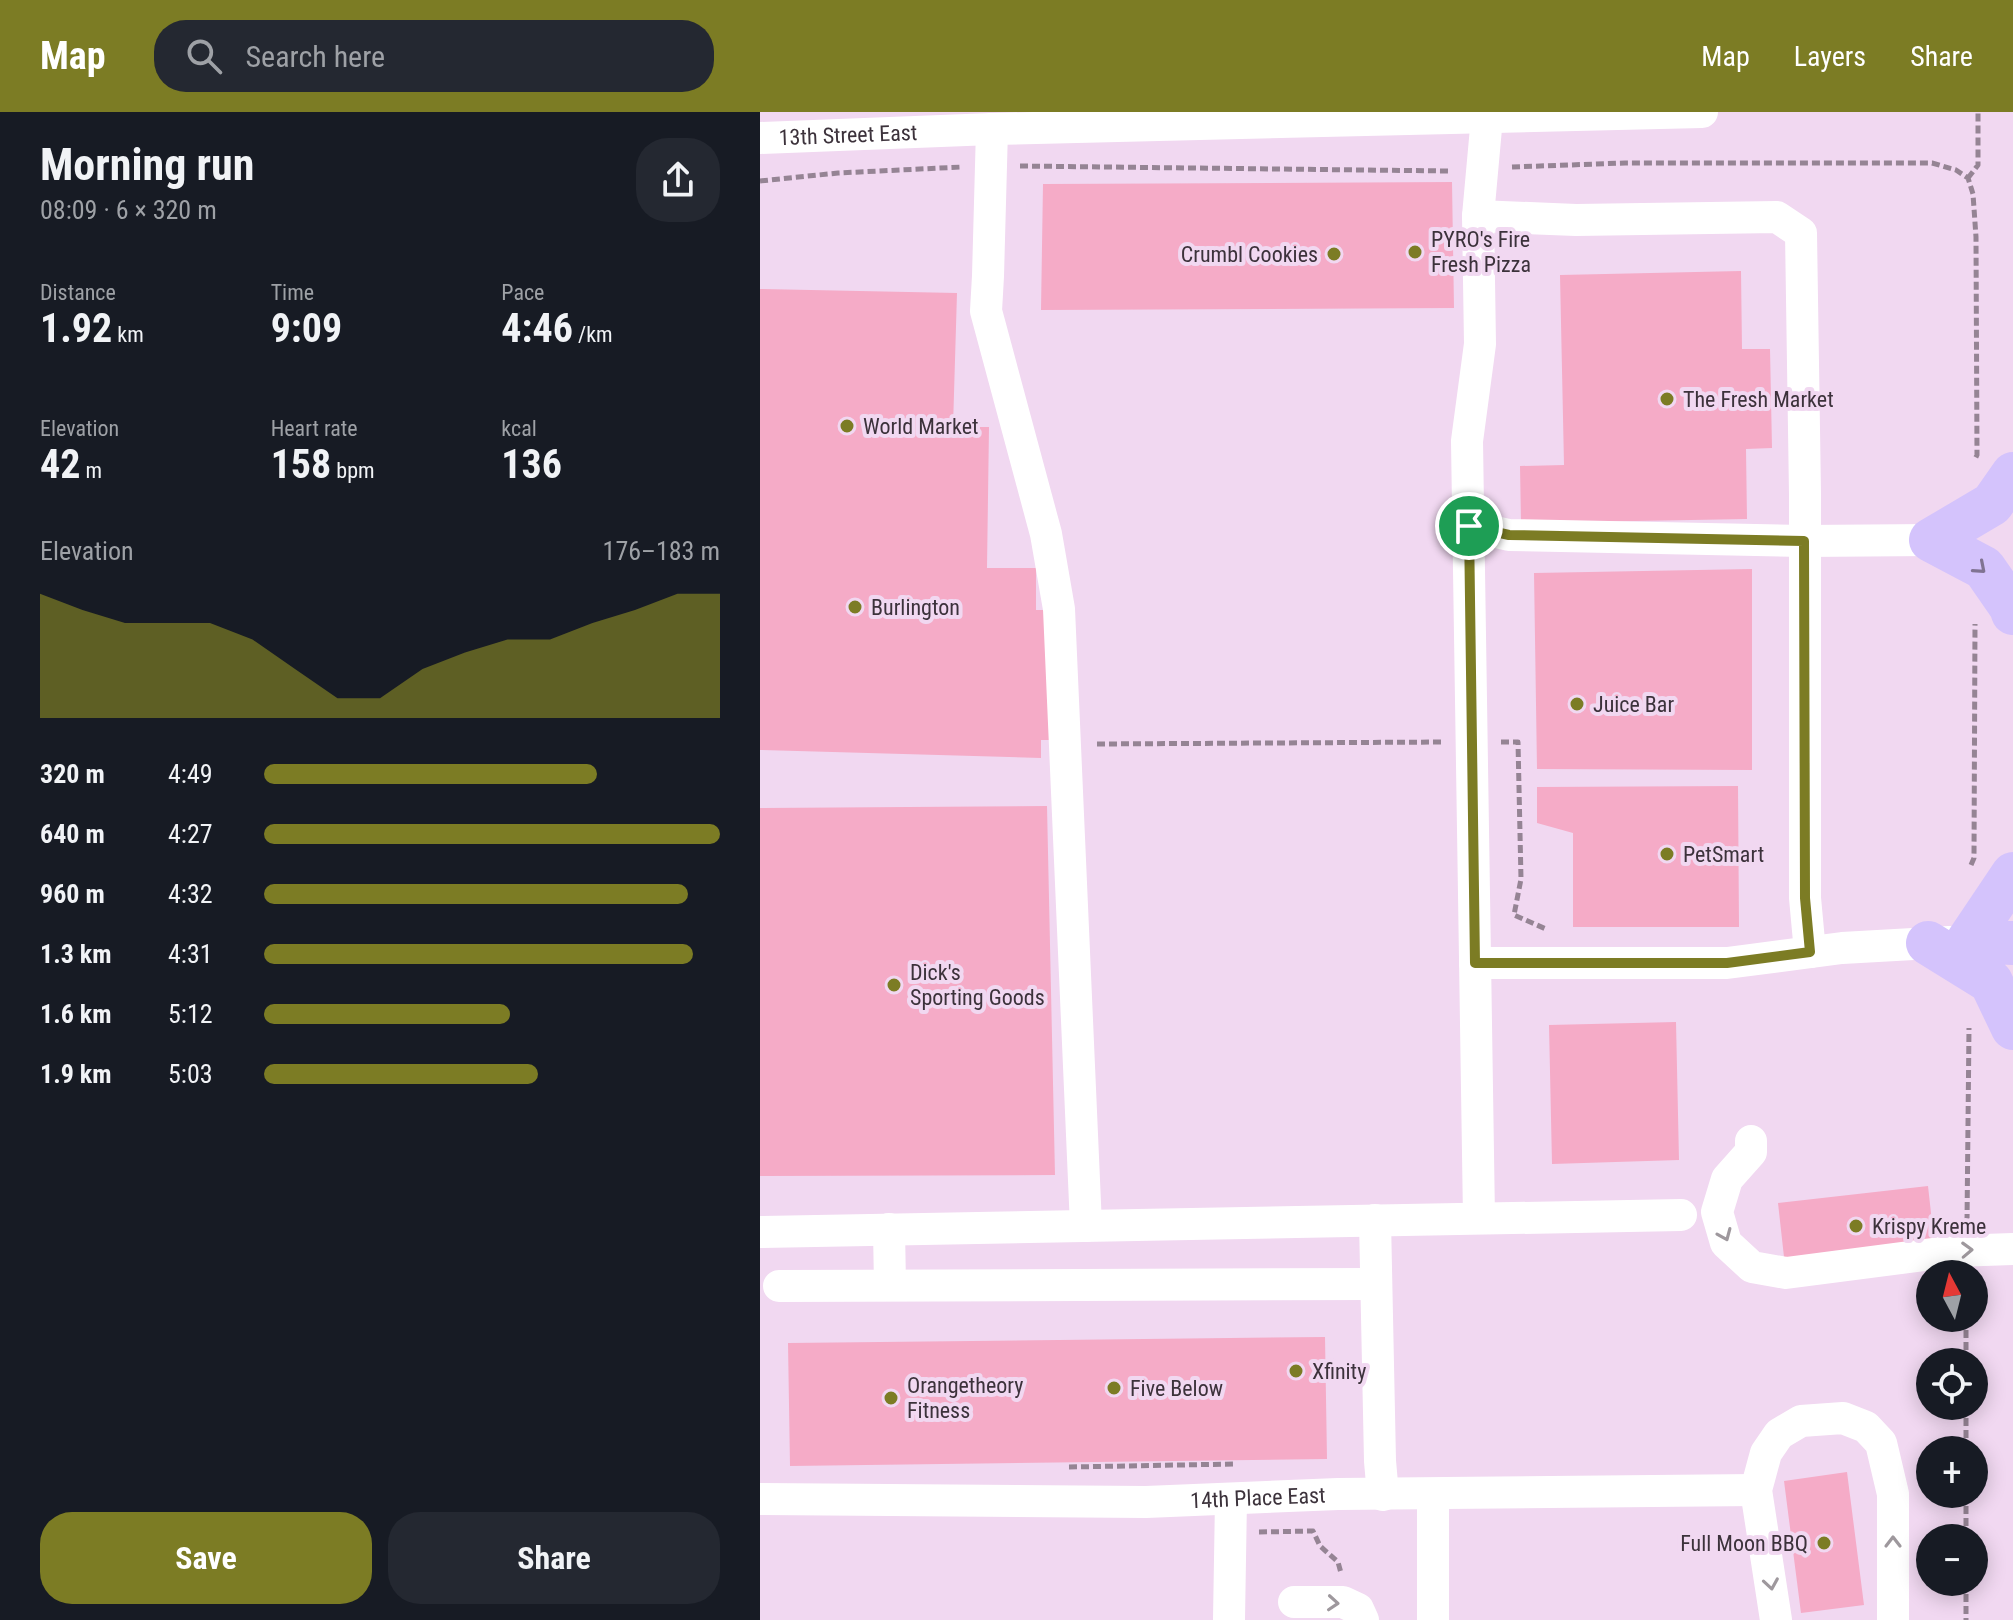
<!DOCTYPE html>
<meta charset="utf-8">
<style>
:root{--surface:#171b24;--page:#242831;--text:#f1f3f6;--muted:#9ea1a6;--accent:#7c7c24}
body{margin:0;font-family:"Roboto Condensed",sans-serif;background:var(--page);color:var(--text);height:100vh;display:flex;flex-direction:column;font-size:30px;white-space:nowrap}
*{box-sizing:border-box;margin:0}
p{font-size:26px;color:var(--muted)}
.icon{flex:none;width:44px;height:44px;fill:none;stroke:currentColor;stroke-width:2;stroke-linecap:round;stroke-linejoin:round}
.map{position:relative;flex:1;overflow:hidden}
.drawer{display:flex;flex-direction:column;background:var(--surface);width:760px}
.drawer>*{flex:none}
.needle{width:52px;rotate:353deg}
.controls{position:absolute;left:1156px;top:1148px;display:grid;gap:16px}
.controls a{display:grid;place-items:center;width:72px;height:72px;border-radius:50%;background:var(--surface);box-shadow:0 4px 20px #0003;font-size:40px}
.pin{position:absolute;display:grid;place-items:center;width:68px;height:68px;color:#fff;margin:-34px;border:4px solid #fff;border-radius:50%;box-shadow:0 2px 8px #0007}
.round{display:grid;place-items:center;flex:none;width:84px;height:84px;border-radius:32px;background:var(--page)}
.head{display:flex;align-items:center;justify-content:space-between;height:136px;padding:0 40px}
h1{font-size:44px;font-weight:700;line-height:60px}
.metrics{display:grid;grid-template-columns:repeat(3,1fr);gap:12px;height:136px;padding:8px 40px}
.metrics div{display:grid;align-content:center}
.metrics b{font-size:40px;font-weight:700}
.metrics small{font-size:22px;font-weight:400}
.metrics p{font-size:22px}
.chart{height:224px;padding:16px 40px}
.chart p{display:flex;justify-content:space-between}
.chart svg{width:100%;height:144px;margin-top:8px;fill:var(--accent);opacity:.7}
.action{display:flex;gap:16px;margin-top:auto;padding:16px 40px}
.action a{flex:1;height:92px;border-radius:32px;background:var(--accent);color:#fff;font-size:32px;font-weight:700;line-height:92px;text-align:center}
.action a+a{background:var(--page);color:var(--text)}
ul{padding:0 40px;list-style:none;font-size:26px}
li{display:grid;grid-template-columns:128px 96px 1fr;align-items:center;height:60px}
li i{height:20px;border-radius:10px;background:var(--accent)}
header{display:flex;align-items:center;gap:48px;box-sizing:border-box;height:112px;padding:0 40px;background:var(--accent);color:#fff}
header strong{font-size:38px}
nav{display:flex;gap:44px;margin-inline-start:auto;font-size:28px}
.search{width:560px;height:72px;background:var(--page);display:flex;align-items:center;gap:20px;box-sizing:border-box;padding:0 28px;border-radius:32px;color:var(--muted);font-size:30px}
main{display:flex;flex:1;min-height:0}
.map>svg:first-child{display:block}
.building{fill:#f5abc7}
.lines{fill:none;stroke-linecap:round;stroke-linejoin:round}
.path{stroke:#958494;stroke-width:5;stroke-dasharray:8 4;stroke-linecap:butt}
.minor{stroke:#fff;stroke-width:32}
.highway{stroke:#d4c3fc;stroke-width:44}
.oneway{stroke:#807392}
.oneway2{stroke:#9e989d}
.route-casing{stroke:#fff;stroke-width:16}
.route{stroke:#7c7c24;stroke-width:10}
.poi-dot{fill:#7c7c24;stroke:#f1d8f1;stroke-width:3}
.labels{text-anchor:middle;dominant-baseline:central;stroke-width:8;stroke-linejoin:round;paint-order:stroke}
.street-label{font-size:22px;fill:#3c323b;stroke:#f1d8f1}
.poi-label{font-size:22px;fill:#3c323b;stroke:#f1d8f1;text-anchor:start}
</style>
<header>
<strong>Map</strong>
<div class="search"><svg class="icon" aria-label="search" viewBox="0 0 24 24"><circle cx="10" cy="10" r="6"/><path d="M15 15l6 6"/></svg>Search here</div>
<nav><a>Map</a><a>Layers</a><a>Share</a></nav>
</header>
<main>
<section class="drawer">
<div class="head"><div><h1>Morning run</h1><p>08:09 · 6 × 320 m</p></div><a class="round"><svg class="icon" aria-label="share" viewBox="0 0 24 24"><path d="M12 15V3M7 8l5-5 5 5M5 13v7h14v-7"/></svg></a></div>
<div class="metrics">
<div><p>Distance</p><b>1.92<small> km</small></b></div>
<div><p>Time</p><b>9:09</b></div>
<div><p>Pace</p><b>4:46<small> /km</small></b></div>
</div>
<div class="metrics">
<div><p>Elevation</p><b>42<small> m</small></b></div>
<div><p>Heart rate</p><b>158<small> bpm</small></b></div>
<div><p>kcal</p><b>136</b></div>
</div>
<div class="chart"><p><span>Elevation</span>176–183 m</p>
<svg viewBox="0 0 160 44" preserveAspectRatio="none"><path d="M0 44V6L10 11L20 15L30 15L40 15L50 20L60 29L70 38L80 38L90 29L100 24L110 20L120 20L130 15L140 11L150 6L160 6V44z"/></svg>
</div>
<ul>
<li><b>320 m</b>4:49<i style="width:73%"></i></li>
<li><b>640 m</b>4:27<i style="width:100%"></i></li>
<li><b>960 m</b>4:32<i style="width:93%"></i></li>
<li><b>1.3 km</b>4:31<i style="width:94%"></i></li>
<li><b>1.6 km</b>5:12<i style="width:54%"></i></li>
<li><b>1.9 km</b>5:03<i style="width:60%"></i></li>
</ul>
<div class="action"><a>Save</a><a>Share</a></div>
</section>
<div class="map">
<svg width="1253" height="1508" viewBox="0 0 1253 1508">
<rect width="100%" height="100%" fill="#f1d8f1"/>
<path class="building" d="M692,70L694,196L281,198L283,72Z
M981,159L982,237H1010L1012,336L986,337L987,407L761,411L760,354L804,353L800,163Z
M0,177L197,181L193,315H229L227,456H276V498H297L295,628H281V646L0,638Z
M992,457V658L777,657L774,461Z
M978,674L979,815H813V721L777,711V675Z
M287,694L295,1063L0,1064V696Z
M916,910L919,1048L792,1052L789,913Z
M1168,1074L1175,1137L1025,1154L1018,1091Z
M565,1225L567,1347L30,1354L28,1231Z
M1087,1360L1104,1493L1041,1501L1024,1369Z"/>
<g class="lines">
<path class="path" d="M260,54L690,59
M752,55L865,51H1172L1196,58L1208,66L1213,82L1216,125L1217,343L1215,347
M1208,66L1218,53V0
M0,69L78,61L202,55
M741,630H758L761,767L754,803L786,817
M337,632L683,630
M1211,753L1214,746L1215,512
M1207,1110L1209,916
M1206,1250V1206
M1206,1294V1338
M309,1355L475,1352
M1206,1382V1426
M499,1420L553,1419L560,1434L578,1450L581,1461
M1206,1470V1508"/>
<g class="minor">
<path d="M232,17L228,164L226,199L286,422L299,497L326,1114"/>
<path id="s1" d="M0,26L232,17L942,0"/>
<path d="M718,104L816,108L1017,105L1041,121L1045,382V786L1050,840"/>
<path d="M709,414L749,423L1044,429L1171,428"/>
<path d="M715,851H967L1082,836L1189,830"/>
<path d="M991,1029V1040L967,1067L957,1100L966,1131L992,1155L1026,1161L1195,1139L1253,1137"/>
<path d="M719,1106L707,329L720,232L718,104L727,5"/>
<path d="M615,1108L620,1349L623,1383"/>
<path d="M129,1117L130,1173"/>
<path d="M0,1120L921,1103"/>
<path d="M19,1174L616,1172"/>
<path id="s2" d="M0,1387L386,1390L578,1382L996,1378"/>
<path d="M534,1490H583L598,1497L603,1508"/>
<path d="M469,1508L471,1387"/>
<path d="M673,1508V1383"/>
<path d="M1016,1508L996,1378L1006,1341L1019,1322L1041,1309L1083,1306L1106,1315L1121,1331L1133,1382V1508"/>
</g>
<path class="highway" d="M1171,428L1224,456L1251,495L1253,501
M1171,428L1232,392L1253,362
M1208,829L1253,762
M1208,829L1253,831
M1168,831L1231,870L1253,916"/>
</g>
<defs><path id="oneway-chevron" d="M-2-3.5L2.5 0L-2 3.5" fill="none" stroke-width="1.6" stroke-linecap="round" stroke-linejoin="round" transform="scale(2)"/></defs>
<use class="oneway" href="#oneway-chevron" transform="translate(1220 456) rotate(41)"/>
<g class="oneway2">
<use href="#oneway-chevron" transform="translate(965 1123) rotate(67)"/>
<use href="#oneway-chevron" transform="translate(1207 1138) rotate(-2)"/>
<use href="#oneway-chevron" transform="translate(1133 1430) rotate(-90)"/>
<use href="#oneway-chevron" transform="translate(1011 1472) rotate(81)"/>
<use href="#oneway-chevron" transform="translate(573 1491) rotate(4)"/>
</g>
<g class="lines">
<defs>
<path id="route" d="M709,414L749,423L1044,429L1045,786L1050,840L967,851H715Z"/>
</defs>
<use href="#route" class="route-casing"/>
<use href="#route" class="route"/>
</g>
<g class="poi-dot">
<circle cx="655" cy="140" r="8"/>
<circle cx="574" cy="142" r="8"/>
<circle cx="907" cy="287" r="8"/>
<circle cx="87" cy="314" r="8"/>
<circle cx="95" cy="495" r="8"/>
<circle cx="817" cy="592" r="8"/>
<circle cx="907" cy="742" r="8"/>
<circle cx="134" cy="873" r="8"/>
<circle cx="1096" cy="1114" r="8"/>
<circle cx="536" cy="1259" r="8"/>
<circle cx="354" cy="1276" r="8"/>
<circle cx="131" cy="1286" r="8"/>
<circle cx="1064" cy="1431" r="8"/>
</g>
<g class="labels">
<g class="street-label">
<text stroke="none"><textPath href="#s1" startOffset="88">13th Street East</textPath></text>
<text stroke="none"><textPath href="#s2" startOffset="498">14th Place East</textPath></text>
</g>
<g class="poi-label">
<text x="671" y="127">PYRO's Fire<tspan x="671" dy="25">Fresh Pizza</tspan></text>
<text x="558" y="142" text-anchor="end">Crumbl Cookies</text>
<text x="923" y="287">The Fresh Market</text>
<text x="103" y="314">World Market</text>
<text x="111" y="495">Burlington</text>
<text x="833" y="592">Juice Bar</text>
<text x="923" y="742">PetSmart</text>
<text x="150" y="860">Dick's<tspan x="150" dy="25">Sporting Goods</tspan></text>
<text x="1112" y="1114">Krispy Kreme</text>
<text x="552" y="1259">Xfinity</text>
<text x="147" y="1273">Orangetheory<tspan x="147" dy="25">Fitness</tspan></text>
<text x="370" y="1276">Five Below</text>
<text x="1048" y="1431" text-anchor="end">Full Moon BBQ</text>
</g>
</g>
</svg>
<div class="controls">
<a><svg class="needle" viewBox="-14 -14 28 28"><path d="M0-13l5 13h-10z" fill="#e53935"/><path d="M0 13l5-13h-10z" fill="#9ea1a6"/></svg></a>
<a><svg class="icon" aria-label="locate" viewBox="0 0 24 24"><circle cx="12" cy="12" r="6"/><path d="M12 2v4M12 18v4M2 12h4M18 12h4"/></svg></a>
<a>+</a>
<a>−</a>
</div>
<div class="pin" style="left:709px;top:414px;background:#1e9e55"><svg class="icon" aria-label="arrive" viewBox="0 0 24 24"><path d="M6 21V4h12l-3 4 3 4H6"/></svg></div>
</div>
</main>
